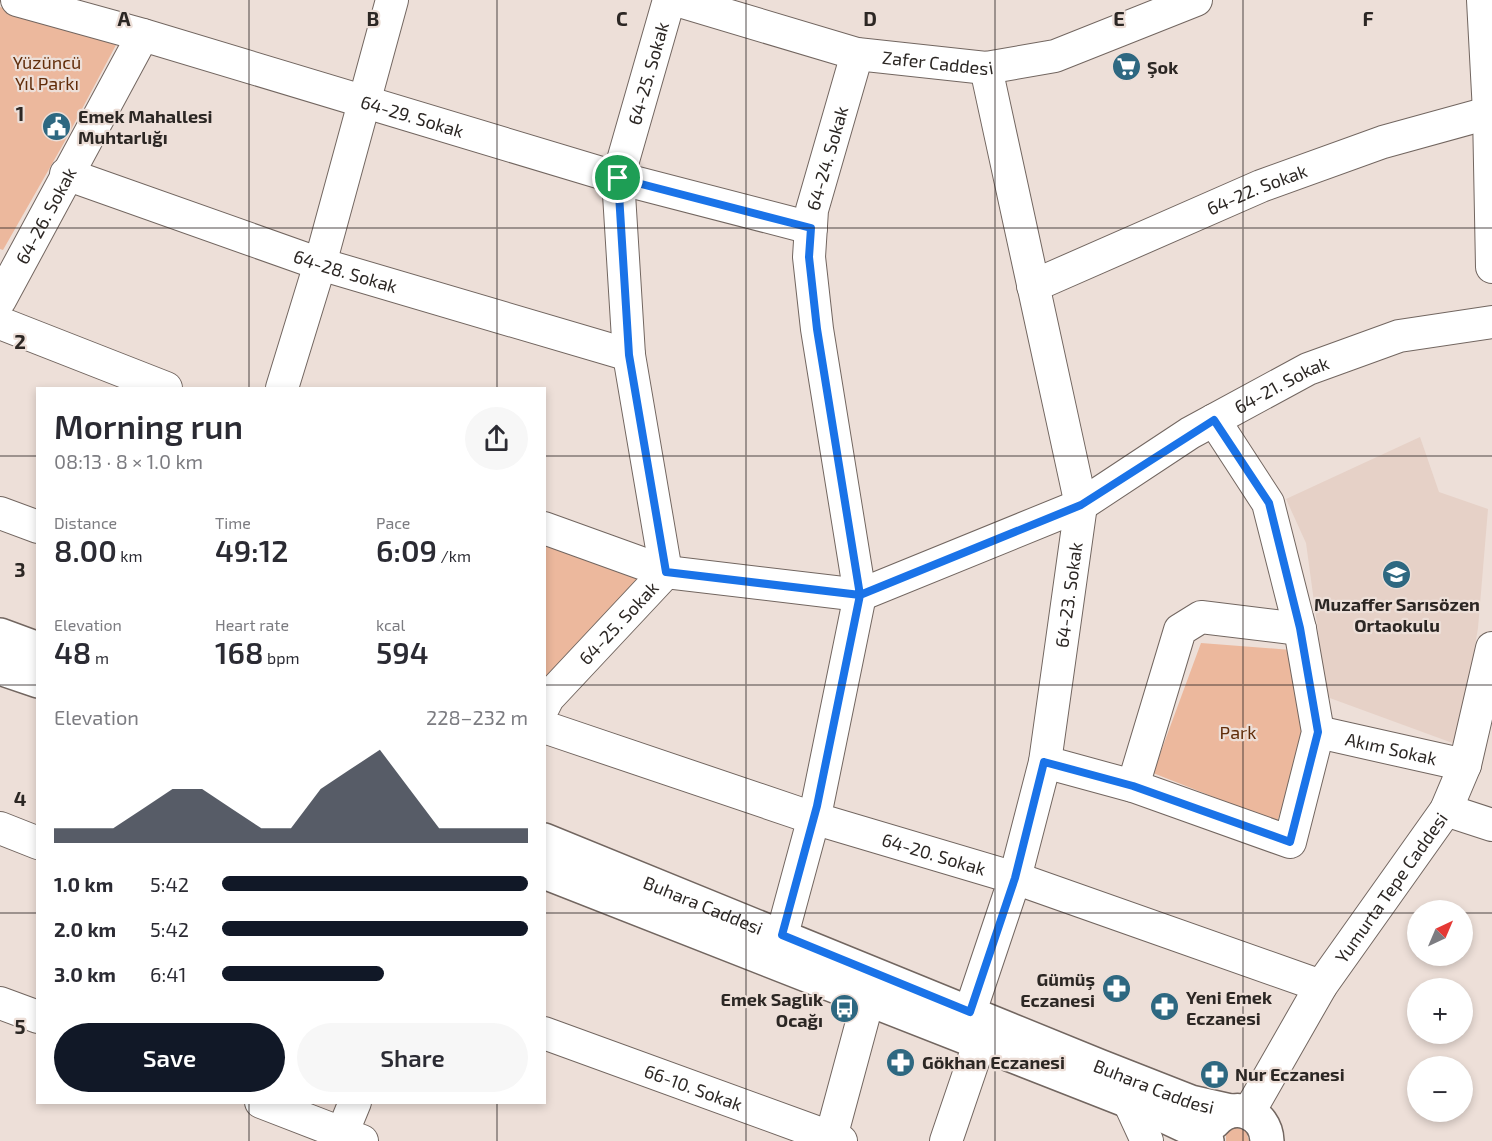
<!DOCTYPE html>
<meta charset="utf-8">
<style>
:root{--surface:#fff;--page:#f7f7f7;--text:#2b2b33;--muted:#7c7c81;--accent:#111827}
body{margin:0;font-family:"Exo 2",sans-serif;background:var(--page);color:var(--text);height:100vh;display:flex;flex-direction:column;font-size:22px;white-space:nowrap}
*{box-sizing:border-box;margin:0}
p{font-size:20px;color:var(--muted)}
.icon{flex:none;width:33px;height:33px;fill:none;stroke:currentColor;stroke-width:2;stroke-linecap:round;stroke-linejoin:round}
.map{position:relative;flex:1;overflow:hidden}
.panel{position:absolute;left:36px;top:387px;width:510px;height:717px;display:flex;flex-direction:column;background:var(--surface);border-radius:0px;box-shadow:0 3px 9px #0003}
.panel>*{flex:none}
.needle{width:39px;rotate:44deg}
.buttons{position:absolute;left:1407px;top:900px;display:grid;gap:12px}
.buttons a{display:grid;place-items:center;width:66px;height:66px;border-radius:50%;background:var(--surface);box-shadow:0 3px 9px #0003;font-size:30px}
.pin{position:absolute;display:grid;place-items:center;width:51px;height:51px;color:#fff;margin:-26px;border:3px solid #fff;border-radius:50%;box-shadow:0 2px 6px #0007}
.round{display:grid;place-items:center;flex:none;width:63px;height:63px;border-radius:32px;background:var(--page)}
.summary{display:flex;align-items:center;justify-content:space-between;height:102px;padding:0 18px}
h1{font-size:33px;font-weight:600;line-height:45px}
.metrics{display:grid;grid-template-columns:repeat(3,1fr);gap:9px;height:102px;padding:6px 18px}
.metrics div{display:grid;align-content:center}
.metrics b{font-size:30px;font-weight:600}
.metrics small{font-size:16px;font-weight:400}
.metrics p{font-size:16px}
.chart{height:168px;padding:12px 18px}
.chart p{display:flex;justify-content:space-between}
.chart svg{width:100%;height:108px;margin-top:6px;fill:var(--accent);opacity:.7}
.cta{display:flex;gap:12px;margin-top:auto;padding:12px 18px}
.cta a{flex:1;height:69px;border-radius:36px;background:var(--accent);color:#fff;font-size:24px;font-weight:600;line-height:69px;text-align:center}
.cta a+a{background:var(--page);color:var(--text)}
ul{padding:0 18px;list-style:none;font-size:20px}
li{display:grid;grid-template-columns:96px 72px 1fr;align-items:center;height:45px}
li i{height:15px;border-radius:8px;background:var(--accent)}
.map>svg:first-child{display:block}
.built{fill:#e6d1c7}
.green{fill:#ecb89d}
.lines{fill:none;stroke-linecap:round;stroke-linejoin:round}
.minor-casing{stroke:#726660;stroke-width:34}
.major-casing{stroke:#726660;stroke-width:36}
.minor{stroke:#fff;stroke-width:32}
.major{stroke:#fff;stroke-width:33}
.route-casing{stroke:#fff;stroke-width:12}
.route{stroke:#1a73e8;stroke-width:8}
.grid{fill:none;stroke:#2c2724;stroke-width:1.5;stroke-opacity:0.55}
.labels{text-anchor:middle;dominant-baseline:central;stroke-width:4.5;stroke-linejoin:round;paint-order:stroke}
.street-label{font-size:18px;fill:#2c2724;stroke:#eddfd8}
.park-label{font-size:18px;fill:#612d0a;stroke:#eddfd8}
.poi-label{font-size:18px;font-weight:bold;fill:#2c2724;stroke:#eddfd8;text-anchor:start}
.grid-label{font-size:20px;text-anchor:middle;font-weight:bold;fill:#2c2724;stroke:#eddfd8;stroke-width:4.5;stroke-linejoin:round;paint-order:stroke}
</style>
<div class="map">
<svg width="1492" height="1141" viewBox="0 0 1492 1141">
<rect width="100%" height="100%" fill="#eddfd8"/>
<path class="built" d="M1420,437L1439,492L1488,509L1478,628L1458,745L1327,697L1306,543L1286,499Z"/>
<path class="green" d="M0,7L116,45L65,141L3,250L0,249Z
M545,534L641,579L545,680Z
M1201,643L1291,650L1305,740L1277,822L1153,773Z
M1235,1127L1246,1131L1249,1141H1226V1133Z"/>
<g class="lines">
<defs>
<g id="minor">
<path id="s1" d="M17,0L143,35L618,178L811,228"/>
<path id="s2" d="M676,0L857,54L986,68L1055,56L1196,0"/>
<path d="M1483,0L1489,112L1492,267"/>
<path id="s3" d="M66,174L320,264L629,355"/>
<path id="s4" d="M1033,286L1261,186L1383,142L1492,112"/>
<path id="s5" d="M0,300L143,35"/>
<path d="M0,323L166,388"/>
<path d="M282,388L320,264L392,0"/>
<path d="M0,513L38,527"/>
<path id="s6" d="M544,528L666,572L860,595L1081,505L1190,433L1308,369L1399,336L1492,322"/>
<path id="s7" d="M544,706L548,698L666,572L629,355L618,178L669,0"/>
<path id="s8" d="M544,727L813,818L1015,878L1321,986"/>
<path id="s9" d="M1318,732L1465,765"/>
<path d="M1045,762L1133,786L1290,842L1318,732L1300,629L1268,503L1214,420"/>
<path d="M1133,786L1180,630L1201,617L1300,629"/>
<path d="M1446,810L1492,825"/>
<path d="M0,828L38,843"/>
<path id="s10" d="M782,935L817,806L860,595L817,329L809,257L812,210L857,54"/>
<path d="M0,1003L38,1017"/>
<path id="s11" d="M970,1012L1015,878L1045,762L1081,505L986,68"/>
<path id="s12" d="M544,1033L841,1141"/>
<path d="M261,1102L362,1141"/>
<path d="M1129,1102L1147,1141"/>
<path id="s13" d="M1249,1112L1321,986L1446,810L1465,765L1492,648"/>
<path d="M339,1141L355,1102"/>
<path d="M830,1141L868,1000"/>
<path d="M946,1141L979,1044"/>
</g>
<g id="major">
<path d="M0,635L38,649"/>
<path d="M0,668L38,681"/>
<path id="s14" d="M544,840L1099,1066L1191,1102L1231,1111"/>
<path d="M544,872L1156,1112L1192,1129L1207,1141"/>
<path d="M1214,1122C1233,1100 1266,1112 1267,1141"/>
</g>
</defs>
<use href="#minor" class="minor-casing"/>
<use href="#major" class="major-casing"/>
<use href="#minor" class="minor"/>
<use href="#major" class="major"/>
</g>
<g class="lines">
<defs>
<path id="route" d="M618,178L811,228L809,257L817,329L860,595L817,806L782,935L970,1012L1015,878L1044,762L1133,786L1290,842L1318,732L1300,628L1269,503L1214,420L1081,505L860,595L666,572L629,355L618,178"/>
</defs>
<use href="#route" class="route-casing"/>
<use href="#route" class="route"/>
</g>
<path class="grid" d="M249,0V388M497,0V388M746,0V1141M995,0V1141M1243,0V1141M0,228H1492M0,456H38M544,456H1492M0,685H38M544,685H1492M0,913H38M544,913H1418M1462,913H1492M249,1102V1141M497,1102V1141"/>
<defs>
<symbol id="supermarket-disc" viewBox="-11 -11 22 22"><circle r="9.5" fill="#2e6881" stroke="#eddfd8"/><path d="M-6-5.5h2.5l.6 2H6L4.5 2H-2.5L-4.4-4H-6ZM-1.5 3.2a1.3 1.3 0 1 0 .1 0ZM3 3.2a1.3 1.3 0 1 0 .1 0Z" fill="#fff"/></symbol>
<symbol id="civic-disc" viewBox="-11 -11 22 22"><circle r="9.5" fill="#2e6881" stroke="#eddfd8"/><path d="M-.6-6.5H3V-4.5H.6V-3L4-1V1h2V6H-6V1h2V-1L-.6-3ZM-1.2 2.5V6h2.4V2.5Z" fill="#fff"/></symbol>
<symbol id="school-disc" viewBox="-11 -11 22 22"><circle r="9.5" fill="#2e6881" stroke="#eddfd8"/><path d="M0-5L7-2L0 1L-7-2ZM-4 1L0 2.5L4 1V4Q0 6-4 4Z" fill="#fff"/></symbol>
<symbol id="pharmacy-disc" viewBox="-11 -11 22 22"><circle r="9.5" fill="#2e6881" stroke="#eddfd8"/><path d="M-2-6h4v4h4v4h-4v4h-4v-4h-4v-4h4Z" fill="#fff"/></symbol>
<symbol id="bus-disc" viewBox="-11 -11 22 22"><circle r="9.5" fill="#2e6881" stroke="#eddfd8"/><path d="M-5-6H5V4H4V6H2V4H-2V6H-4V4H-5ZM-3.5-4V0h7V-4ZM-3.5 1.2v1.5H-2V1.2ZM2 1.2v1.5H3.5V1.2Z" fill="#fff"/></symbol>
</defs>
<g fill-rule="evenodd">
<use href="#supermarket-disc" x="1110" y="50" width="33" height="33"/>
<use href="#civic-disc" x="40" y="110" width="33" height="33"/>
<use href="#school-disc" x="1380" y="558" width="33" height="33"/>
<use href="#pharmacy-disc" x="1100" y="972" width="33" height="33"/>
<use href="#pharmacy-disc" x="1148" y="990" width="33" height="33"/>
<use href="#bus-disc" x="828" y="992" width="33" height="33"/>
<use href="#pharmacy-disc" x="884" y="1046" width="33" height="33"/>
<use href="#pharmacy-disc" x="1198" y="1058" width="33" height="33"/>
</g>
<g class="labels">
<g class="street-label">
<text stroke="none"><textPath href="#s2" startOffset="270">Zafer Caddesi</textPath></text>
<text stroke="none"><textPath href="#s7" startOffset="688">64-25. Sokak</textPath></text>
<text stroke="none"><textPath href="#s1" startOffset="412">64-29. Sokak</textPath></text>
<text stroke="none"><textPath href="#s10" startOffset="792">64-24. Sokak</textPath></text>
<text stroke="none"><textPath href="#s4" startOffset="244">64-22. Sokak</textPath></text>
<text stroke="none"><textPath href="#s5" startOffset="96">64-26. Sokak</textPath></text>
<text stroke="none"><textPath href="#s3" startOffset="296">64-28. Sokak</textPath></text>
<text stroke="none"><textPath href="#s6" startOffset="798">64-21. Sokak</textPath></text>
<text stroke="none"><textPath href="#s11" startOffset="430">64-23. Sokak</textPath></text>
<text stroke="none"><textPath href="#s7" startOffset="112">64-25. Sokak</textPath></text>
<text stroke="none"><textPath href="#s9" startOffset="75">Akım Sokak</textPath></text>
<text stroke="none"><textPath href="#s8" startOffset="410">64-20. Sokak</textPath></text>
<text stroke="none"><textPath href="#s13" startOffset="266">Yumurta Tepe Caddesi</textPath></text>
<text stroke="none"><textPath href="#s14" startOffset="172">Buhara Caddesi</textPath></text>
<text stroke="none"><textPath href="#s14" startOffset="658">Buhara Caddesi</textPath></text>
<text stroke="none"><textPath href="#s12" startOffset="159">66-10. Sokak</textPath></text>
</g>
<g class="park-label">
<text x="47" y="62">Yüzüncü<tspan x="47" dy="21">Yıl Parkı</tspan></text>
<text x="1238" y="732">Park</text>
</g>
<g class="poi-label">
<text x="1147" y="67">Şok</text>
<text x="78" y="116">Emek Mahallesi<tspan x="78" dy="21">Muhtarlığı</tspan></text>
<text x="1397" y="604" text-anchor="middle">Muzaffer Sarısözen<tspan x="1397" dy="21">Ortaokulu</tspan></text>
<text x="1095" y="979" text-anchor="end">Gümüş<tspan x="1095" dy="21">Eczanesi</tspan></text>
<text x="1186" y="997">Yeni Emek<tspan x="1186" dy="21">Eczanesi</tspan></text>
<text x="823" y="999" text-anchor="end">Emek Saglık<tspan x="823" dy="21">Ocağı</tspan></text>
<text x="922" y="1062">Gökhan Eczanesi</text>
<text x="1235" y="1074">Nur Eczanesi</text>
</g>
</g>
<g class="grid-label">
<text x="124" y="26">A</text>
<text x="373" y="26">B</text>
<text x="622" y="26">C</text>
<text x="870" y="26">D</text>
<text x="1119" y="26">E</text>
<text x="1368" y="26">F</text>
<text x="20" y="121">1</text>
<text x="20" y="349">2</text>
<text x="20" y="577">3</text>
<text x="20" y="806">4</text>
<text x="20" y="1034">5</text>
</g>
</svg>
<div class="buttons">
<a><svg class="needle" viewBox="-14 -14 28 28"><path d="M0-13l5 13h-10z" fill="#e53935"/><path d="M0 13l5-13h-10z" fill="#7c7c81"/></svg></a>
<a>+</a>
<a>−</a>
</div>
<div class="pin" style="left:618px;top:178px;background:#1e9e55"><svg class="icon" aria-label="arrive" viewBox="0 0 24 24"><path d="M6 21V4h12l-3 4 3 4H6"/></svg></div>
<section class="panel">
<div class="summary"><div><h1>Morning run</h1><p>08:13 · 8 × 1.0 km</p></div><a class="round"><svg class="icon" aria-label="share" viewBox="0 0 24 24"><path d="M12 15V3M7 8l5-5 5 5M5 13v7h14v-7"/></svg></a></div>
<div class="metrics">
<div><p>Distance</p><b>8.00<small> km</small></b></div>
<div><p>Time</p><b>49:12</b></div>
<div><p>Pace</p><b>6:09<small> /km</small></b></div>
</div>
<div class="metrics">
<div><p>Elevation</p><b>48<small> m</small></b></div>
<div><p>Heart rate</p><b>168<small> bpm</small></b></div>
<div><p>kcal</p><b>594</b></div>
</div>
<div class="chart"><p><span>Elevation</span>228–232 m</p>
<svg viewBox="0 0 160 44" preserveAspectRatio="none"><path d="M0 44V38L10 38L20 38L30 30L40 22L50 22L60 30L70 38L80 38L90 22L100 14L110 6L120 22L130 38L140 38L150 38L160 38V44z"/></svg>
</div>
<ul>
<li><b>1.0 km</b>5:42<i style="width:100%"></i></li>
<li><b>2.0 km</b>5:42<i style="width:100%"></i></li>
<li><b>3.0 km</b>6:41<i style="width:53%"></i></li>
</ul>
<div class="cta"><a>Save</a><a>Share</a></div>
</section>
</div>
